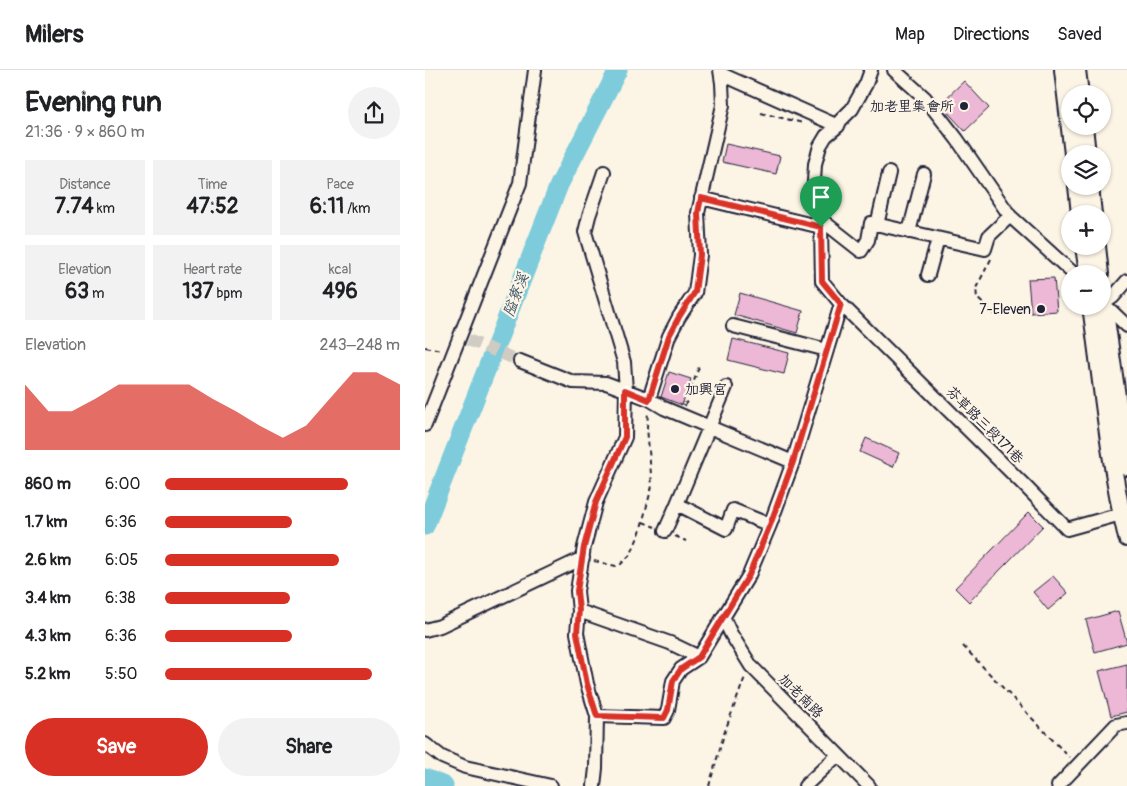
<!DOCTYPE html>
<meta charset="utf-8">
<style>
:root{--surface:#fff;--page:#f2f2f2;--text:#202124;--muted:#757577;--line:#e0e0e0;--accent:#d93025}
body{margin:0;font-family:Pangolin,"LXGW WenKai TC",sans-serif;background:var(--page);color:var(--text);height:100vh;display:flex;flex-direction:column;font-size:19px;white-space:nowrap}
*{box-sizing:border-box;margin:0}
p{font-size:16px;color:var(--muted)}
.icon{flex:none;width:28px;height:28px;fill:none;stroke:currentColor;stroke-width:2;stroke-linecap:round;stroke-linejoin:round}
.map{position:relative;flex:1;overflow:hidden}
.side{display:flex;flex-direction:column;background:var(--surface);width:425px}
.side>*{flex:none}
.buttons{position:absolute;left:636px;top:15px;display:grid;gap:10px}
.buttons a{display:grid;place-items:center;width:50px;height:50px;border-radius:50%;background:var(--surface);box-shadow:0 1px 4px #0004;font-size:25px}
.pin{position:absolute;display:grid;place-items:center;width:42px;height:42px;color:#fff;margin:-51px -21px;border-radius:50% 50% 50% 0;rotate:-45deg;box-shadow:0 0 5px #0007}
.pin .icon{rotate:45deg}
.round{display:grid;place-items:center;flex:none;width:52px;height:52px;border-radius:26px;background:var(--page)}
.head{display:flex;align-items:center;justify-content:space-between;height:85px;padding:0 25px}
h1{font-size:28px;font-weight:700;line-height:38px}
.figures{display:grid;grid-template-columns:repeat(3,1fr);gap:8px;height:85px;padding:5px 25px}
.figures div{display:grid;align-content:center;border-radius:0px;background:var(--page);text-align:center}
.figures b{font-size:21px;font-weight:700}
.figures small{font-size:14px;font-weight:400}
.figures p{font-size:14px}
.chart{height:140px;padding:10px 25px}
.chart p{display:flex;justify-content:space-between}
.chart svg{width:100%;height:90px;margin-top:5px;fill:var(--accent);opacity:.7}
.action{display:flex;gap:10px;margin-top:auto;padding:10px 25px}
.action a{flex:1;height:58px;border-radius:30px;background:var(--accent);color:#fff;font-size:20px;font-weight:700;line-height:58px;text-align:center}
.action a+a{background:var(--page);color:var(--text)}
ul{padding:0 25px;list-style:none;font-size:16px}
li{display:grid;grid-template-columns:80px 60px 1fr;align-items:center;height:38px}
li i{height:12px;border-radius:6px;background:var(--accent)}
header{display:flex;align-items:center;gap:30px;box-sizing:border-box;height:70px;padding:0 25px;background:var(--surface);border-bottom:1px solid var(--line)}
header strong{font-size:24px}
nav{display:flex;gap:28px;margin-inline-start:auto;font-size:18px}
main{display:flex;flex:1;min-height:0}
.map>svg:first-child{display:block}
.lines{fill:none;stroke-linecap:round;stroke-linejoin:round}
.river{stroke:#7dcbdb;stroke-width:19}
.building{fill:#ecb8d5;stroke:#22223b}
.minor-tunnel{stroke:#d0cbc3;stroke-width:12;stroke-dasharray:12 6;stroke-linecap:butt}
.minor-casing{stroke:#22223b;stroke-width:16}
.major-casing{stroke:#22223b;stroke-width:20}
.path{stroke:#22223b;stroke-width:2;stroke-dasharray:5 4;stroke-linecap:butt}
.minor{stroke:#fcf5e5;stroke-width:12}
.major{stroke:#fcf5e5;stroke-width:16}
.route-casing{stroke:#fff;stroke-width:10}
.route{stroke:#d93025;stroke-width:6}
.poi-dot{fill:#22223b;stroke:#fcf5e5;stroke-width:2}
.labels{text-anchor:middle;dominant-baseline:central;stroke-width:4.5;stroke-linejoin:round;paint-order:stroke}
.poi-label{font-size:14px;fill:#22223b;stroke:#fcf5e5;text-anchor:end}
.street-label{font-size:14px;fill:#22223b;stroke:#fcf5e5}
.water-label{font-size:15px;font-style:italic;fill:#3d556b;stroke:#fcf5e5}
</style>
<header>
<strong>Milers</strong>
<nav><a>Map</a><a>Directions</a><a>Saved</a></nav>
</header>
<main>
<section class="side">
<div class="head"><div><h1>Evening run</h1><p>21:36 · 9 × 860 m</p></div><a class="round"><svg class="icon" aria-label="share" viewBox="0 0 24 24"><path d="M12 15V3M7 8l5-5 5 5M5 13v7h14v-7"/></svg></a></div>
<div class="figures">
<div><p>Distance</p><b>7.74<small> km</small></b></div>
<div><p>Time</p><b>47:52</b></div>
<div><p>Pace</p><b>6:11<small> /km</small></b></div>
</div>
<div class="figures">
<div><p>Elevation</p><b>63<small> m</small></b></div>
<div><p>Heart rate</p><b>137<small> bpm</small></b></div>
<div><p>kcal</p><b>496</b></div>
</div>
<div class="chart"><p><span>Elevation</span>243–248 m</p>
<svg viewBox="0 0 160 44" preserveAspectRatio="none"><path d="M0 44V12L10 25L20 25L30 19L40 12L50 12L60 12L70 12L80 19L90 25L100 32L110 38L120 32L130 19L140 6L150 6L160 12V44z"/></svg>
</div>
<ul>
<li><b>860 m</b>6:00<i style="width:78%"></i></li>
<li><b>1.7 km</b>6:36<i style="width:54%"></i></li>
<li><b>2.6 km</b>6:05<i style="width:74%"></i></li>
<li><b>3.4 km</b>6:38<i style="width:53%"></i></li>
<li><b>4.3 km</b>6:36<i style="width:54%"></i></li>
<li><b>5.2 km</b>5:50<i style="width:88%"></i></li>
</ul>
<div class="action"><a>Save</a><a>Share</a></div>
</section>
<div class="map">
<svg width="702" height="716" viewBox="0 0 702 716">
<rect width="100%" height="100%" fill="#fcf5e5"/>
<filter id="ink" filterUnits="userSpaceOnUse"><feTurbulence type="fractalNoise" baseFrequency=".02" numOctaves="2"/><feDisplacementMap in="SourceGraphic" scale="10" xChannelSelector="R" yChannelSelector="G"/><feConvolveMatrix kernelMatrix="1 2 1 2 8 2 1 2 1" color-interpolation-filters="sRGB"/></filter>
<g filter="url(#ink)">
<g class="lines">
<path class="river" d="M0,456L134,115L193,0
M0,708L19,716"/>
</g>
<path class="building" d="M539,11L564,38L540,61L515,34Z
M301,74L355,86L351,104L297,92Z
M629,208L632,241L606,243L603,209Z
M315,223L378,241L372,263L309,245Z
M308,269L364,283L359,304L303,290Z
M244,302L266,309L257,335L236,327Z
M441,368L474,383L468,397L435,382Z
M604,442L618,456L544,532L530,518Z
M628,506L643,523L623,540L608,522Z
M693,541L702,573L670,582L661,550Z
M702,594V642L686,646L674,601Z"/>
<g class="lines">
<path class="minor-tunnel" d="M43,270L95,291"/>
<defs>
<path id="minor" d="M469,0L500,28L532,69L585,146L649,204
M296,4L413,56
M276,128L396,157
M394,148L436,181L443,170L446,153L560,179L564,166L585,146
M452,155L464,103
M484,162L499,104
M503,205L513,169
M678,233L702,256
M416,234L598,414L642,459L696,444
M678,234L688,227L702,211
M308,256L402,280
M95,291L148,312L181,313L224,329L239,338L368,392
M224,329L244,266L254,247L270,223L275,185L273,143L298,35L297,13L295,0
M0,355L95,113L110,0
M252,434L301,459L308,440L345,455
M240,461L252,434L301,317
M154,541L245,573L274,587
M298,547L306,564L326,596L444,716
M0,560L15,556L158,488
M172,646L239,648L243,640L248,611L256,599L274,587L324,505L345,455L368,392L416,234L397,211L396,157L389,112L390,94L395,76L401,66L413,56L415,51L427,39L441,14L446,0
M0,674L17,687L40,697L126,716
M169,716L171,698L172,646L162,614L152,563L154,541L152,521L159,477L171,432L200,367L201,320L199,292L160,162L164,146L179,102
M380,716L413,685
M633,716L691,655L702,653"/>
<path id="major" d="M638,0L648,84
M652,0L655,24
M659,56L662,84
M652,116L655,144
M665,116L668,144
M659,176L663,204
M672,176L675,204
M678,228L702,397
M666,236C677,313 684,392 702,468"/>
</defs>
<use href="#minor" class="minor-casing"/>
<use href="#major" class="major-casing"/>
<path class="path" d="M336,43L378,53
M566,189L551,218L552,228L572,246
M0,277L17,280
M260,336L275,294
M218,452L230,457
M250,466L261,471
M169,491L191,496L196,494L206,484L215,462L227,416L222,357L223,342
M538,576L644,687
M284,716L300,661L320,607"/>
<use href="#minor" class="minor"/>
<use href="#major" class="major"/>
</g>
</g>
<g class="lines" filter="url(#ink)">
<defs>
<path id="route" d="M276,128L396,157L397,211L416,234L368,392L345,455L324,505L274,587L256,599L248,611L243,640L239,648L172,646L162,614L152,563L154,540L152,521L159,477L171,432L200,367V320L224,330L244,266L254,247L270,222L275,185L273,143Z"/>
</defs>
<use href="#route" class="route-casing"/>
<use href="#route" class="route"/>
</g>
<g class="poi-dot">
<circle cx="539" cy="36" r="5"/>
<circle cx="616" cy="239" r="5"/>
<circle cx="250" cy="319" r="5"/>
</g>
<g class="labels">
<g class="poi-label">
<text x="529" y="36">加老里集會所</text>
<text x="606" y="239">7-Eleven</text>
<text x="260" y="319" text-anchor="start">加興宮</text>
</g>
<g class="street-label">
<text transform="translate(560 355) rotate(45)">芬草路三段171巷</text>
<text transform="translate(376 626) rotate(45)">加老南路</text>
</g>
<g class="water-label">
<text transform="translate(91 225) rotate(-69)">隘寮溪</text>
</g>
</g>
</svg>
<div class="buttons">
<a><svg class="icon" aria-label="locate" viewBox="0 0 24 24"><circle cx="12" cy="12" r="6"/><path d="M12 2v4M12 18v4M2 12h4M18 12h4"/></svg></a>
<a><svg class="icon" aria-label="layers" viewBox="0 0 24 24"><path d="M12 4l9 5-9 5-9-5zM3 14l9 5 9-5"/></svg></a>
<a>+</a>
<a>−</a>
</div>
<div class="pin" style="left:396px;top:157px;background:#1e9e55"><svg class="icon" aria-label="arrive" viewBox="0 0 24 24"><path d="M6 21V4h12l-3 4 3 4H6"/></svg></div>
</div>
</main>
